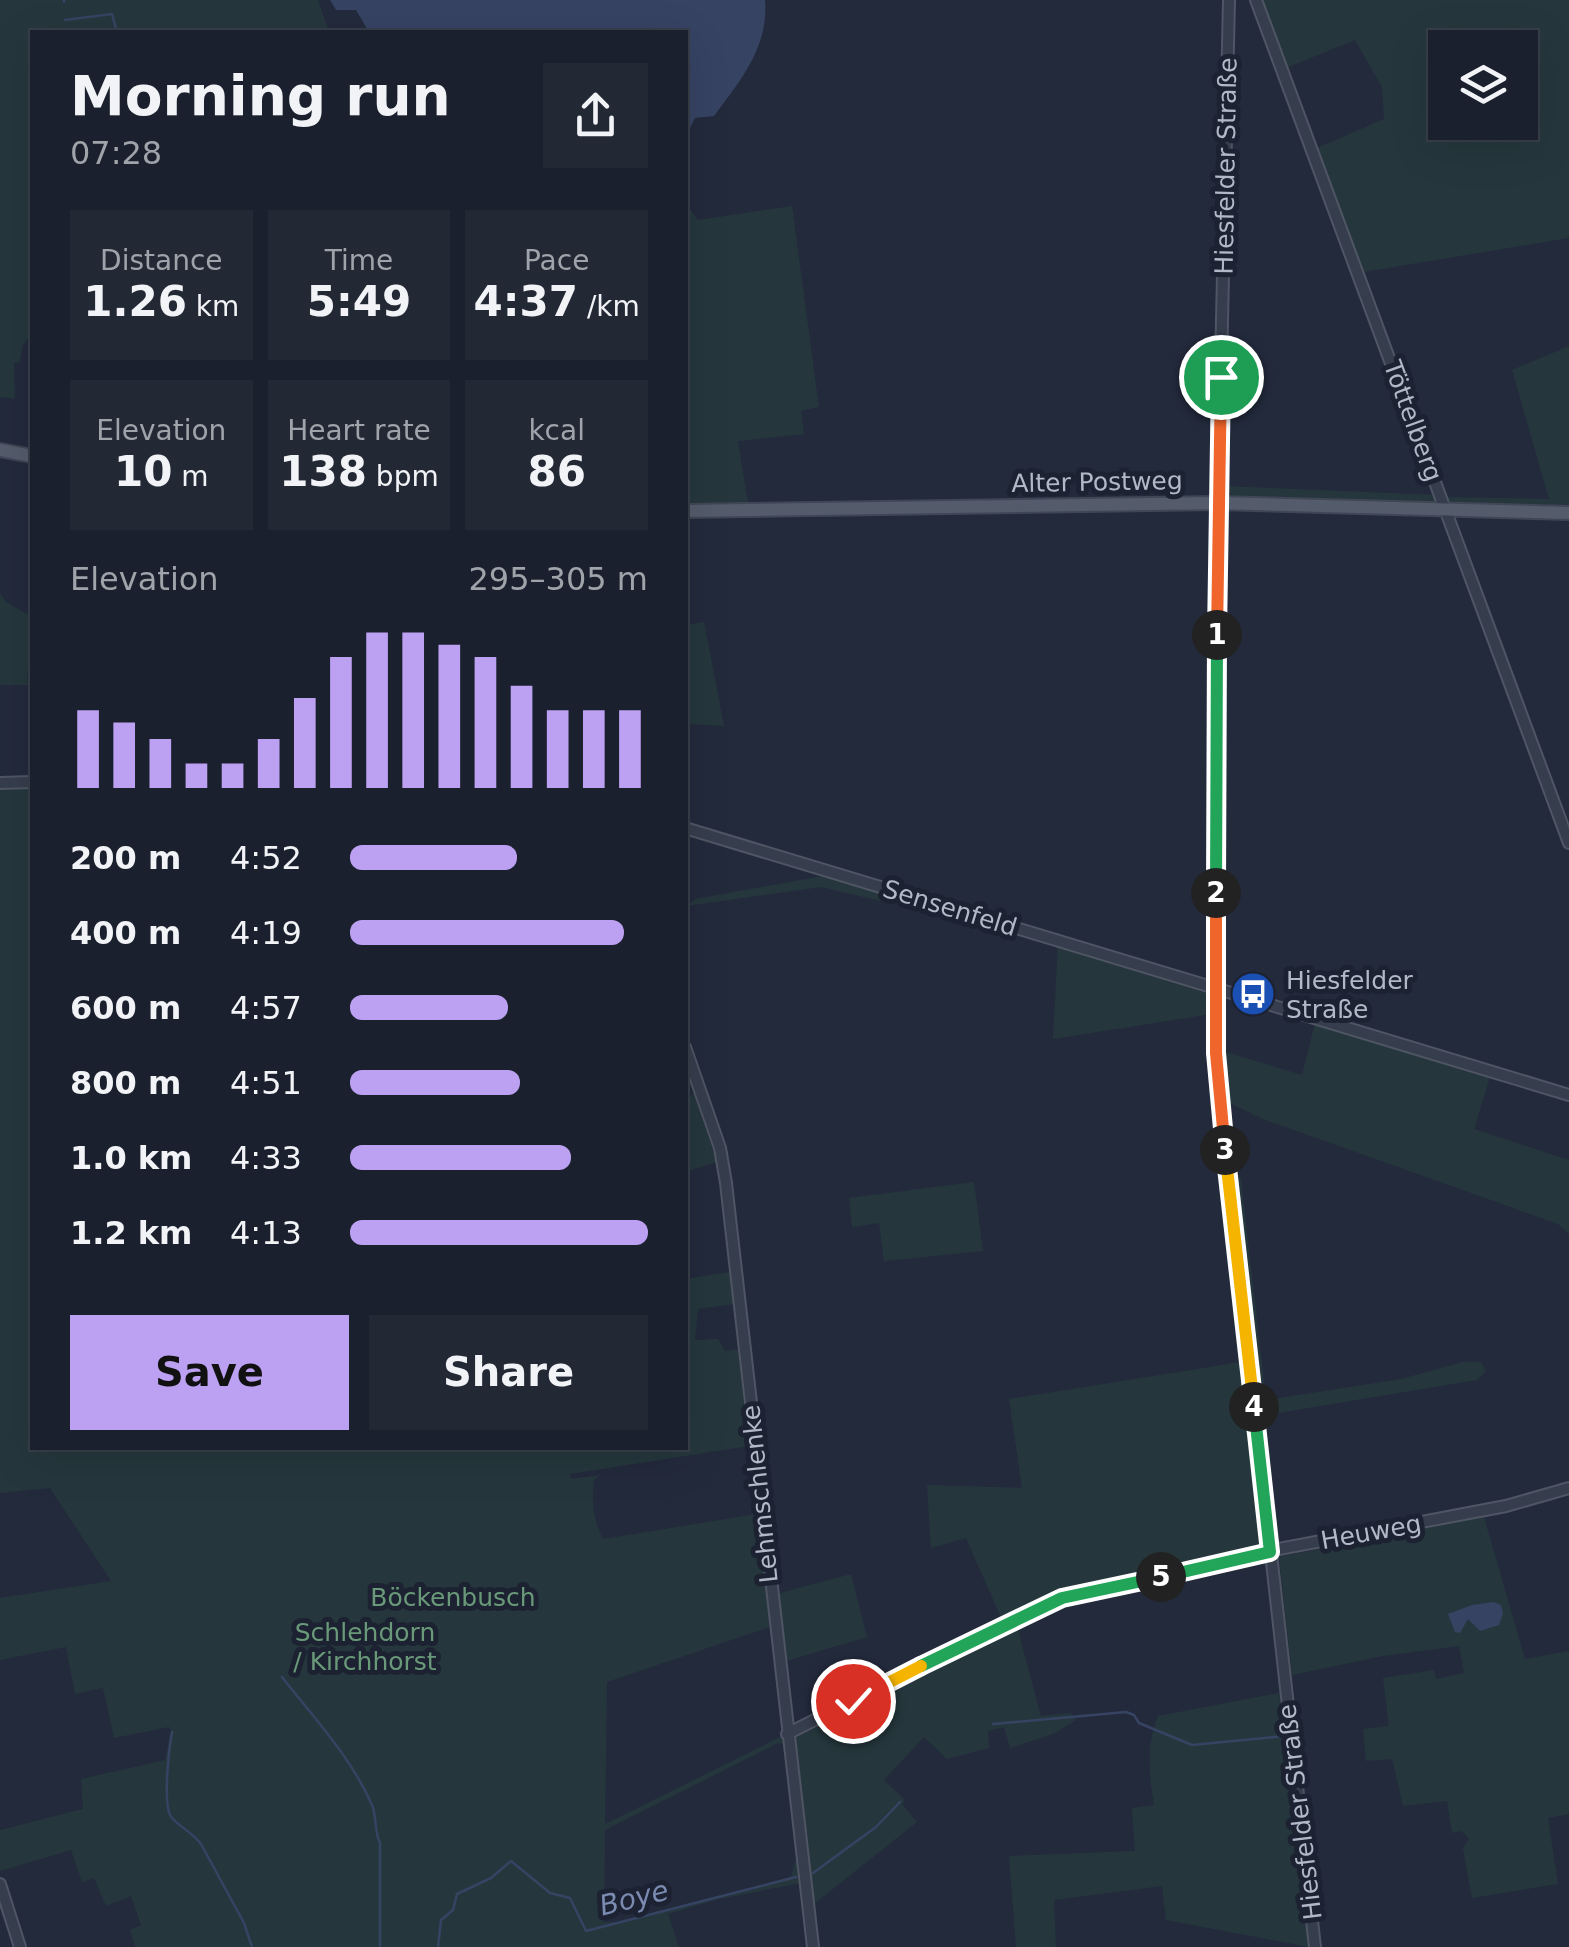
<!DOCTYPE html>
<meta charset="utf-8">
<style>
:root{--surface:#1a202d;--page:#232835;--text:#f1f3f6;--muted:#9fa3aa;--line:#383e49;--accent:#bca0f2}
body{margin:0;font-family:"DejaVu Sans",sans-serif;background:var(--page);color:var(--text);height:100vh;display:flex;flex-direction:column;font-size:38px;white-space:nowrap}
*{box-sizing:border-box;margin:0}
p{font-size:32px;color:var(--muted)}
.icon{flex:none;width:55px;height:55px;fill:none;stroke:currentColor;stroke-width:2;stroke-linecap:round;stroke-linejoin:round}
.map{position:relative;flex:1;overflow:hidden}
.panel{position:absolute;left:30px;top:30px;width:658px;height:1420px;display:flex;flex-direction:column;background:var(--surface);border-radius:0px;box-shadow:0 10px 40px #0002,0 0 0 2px var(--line)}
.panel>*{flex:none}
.controls{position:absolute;left:1428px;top:30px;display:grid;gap:20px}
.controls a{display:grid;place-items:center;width:110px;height:110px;border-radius:0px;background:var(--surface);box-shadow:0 10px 40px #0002,0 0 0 2px var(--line);font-size:50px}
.pin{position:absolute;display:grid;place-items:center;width:85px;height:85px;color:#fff;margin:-42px;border:5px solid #fff;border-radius:50%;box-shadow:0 2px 10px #0007}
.km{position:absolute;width:50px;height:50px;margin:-25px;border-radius:50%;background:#222;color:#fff;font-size:28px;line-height:50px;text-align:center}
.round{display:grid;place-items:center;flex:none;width:105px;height:105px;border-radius:0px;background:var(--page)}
.overview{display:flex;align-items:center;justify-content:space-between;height:170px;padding:0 40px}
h1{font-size:55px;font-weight:700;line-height:75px}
.metrics{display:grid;grid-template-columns:repeat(3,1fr);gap:15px;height:170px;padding:10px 40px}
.metrics div{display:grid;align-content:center;border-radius:0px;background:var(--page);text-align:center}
.metrics b{font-size:42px;font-weight:700}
.metrics small{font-size:28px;font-weight:400}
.metrics p{font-size:28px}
.chart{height:280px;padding:20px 40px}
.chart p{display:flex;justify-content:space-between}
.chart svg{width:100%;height:180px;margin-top:10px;stroke:var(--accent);stroke-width:6}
.primary-button{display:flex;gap:20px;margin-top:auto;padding:20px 40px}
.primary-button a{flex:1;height:115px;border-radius:0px;background:var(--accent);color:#111;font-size:40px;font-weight:700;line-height:115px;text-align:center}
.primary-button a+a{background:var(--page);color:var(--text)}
ul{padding:0 40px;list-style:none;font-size:32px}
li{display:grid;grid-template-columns:160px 120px 1fr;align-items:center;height:75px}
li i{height:25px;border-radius:12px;background:var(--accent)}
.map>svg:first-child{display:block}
.green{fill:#25373d;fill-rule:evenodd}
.water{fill:#364363}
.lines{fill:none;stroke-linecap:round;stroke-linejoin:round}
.stream{stroke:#364363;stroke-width:2.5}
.minor-casing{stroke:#4f5564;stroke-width:14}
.major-casing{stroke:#404655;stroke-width:16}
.minor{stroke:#363d4c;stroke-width:10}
.major{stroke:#545c6c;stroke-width:12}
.split-1-casing{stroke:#fff;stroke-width:20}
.split-2-casing{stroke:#fff;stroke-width:20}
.split-3-casing{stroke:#fff;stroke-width:20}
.split-4-casing{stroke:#fff;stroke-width:20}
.split-5-casing{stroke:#fff;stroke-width:20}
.split-6-casing{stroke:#fff;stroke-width:20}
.split-7-casing{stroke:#fff;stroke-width:20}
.split-1{stroke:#f0652b;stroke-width:12}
.split-2{stroke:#22a559;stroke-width:12}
.split-3{stroke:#f0652b;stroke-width:12}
.split-4{stroke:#f5b400;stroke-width:12}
.split-5{stroke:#22a559;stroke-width:12}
.split-6{stroke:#22a559;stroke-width:12}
.split-7{stroke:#f5b400;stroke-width:12}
.labels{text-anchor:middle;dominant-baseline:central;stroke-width:10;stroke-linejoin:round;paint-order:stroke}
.street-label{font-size:25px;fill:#b2b8c8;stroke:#1c2231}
.poi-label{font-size:25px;fill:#b2b8c8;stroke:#1c2231;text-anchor:start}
.park-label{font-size:25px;fill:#699979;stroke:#1c2231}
.water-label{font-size:28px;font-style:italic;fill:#7a8ab0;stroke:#1c2231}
</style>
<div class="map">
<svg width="1569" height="1947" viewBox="0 0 1569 1947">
<rect width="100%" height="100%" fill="#232a3c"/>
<path class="green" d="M0,0H318L329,32H32V331L22,348L20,362L14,363L15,399L0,397Z
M1262,0H1569V238L1363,272L1317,148L1384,119L1382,87L1355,40L1286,68ZM1445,48H1520V122H1445Z
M685,203L698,220L792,206L819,407L801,411L804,434L738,441L748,503L685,504Z
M1569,346V506L1449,503L1447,497L1549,499L1512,370Z
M1223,486L1437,495V500L1434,503L1239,498L1232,496Z
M0,593L6,602L32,617V667L27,671L28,685H0Z
M704,622L724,726L685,724V625Z
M32,787V1448H685V1279L730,1272L734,1304L698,1309L695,1340L718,1339L725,1351L738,1349L749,1446L570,1474L571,1479L601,1475L594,1480C591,1502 593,1519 603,1539L757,1514L770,1627L607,1682L605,1824L782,1736L783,1744L778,1743L605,1830L604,1922H616L791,1877L797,1855L801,1883L719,1899L668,1914L679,1947H135L130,1930L141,1925L131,1896L106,1906L94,1878L82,1882L71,1850L0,1871V1830L83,1809L81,1779L165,1760L171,1730L169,1727L114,1738L103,1688L75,1694L66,1647L0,1660V1598L111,1581L50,1488L0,1493V788Z
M823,876L936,909V914L821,887L687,906L695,899Z
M1058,943L1212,987V1014L1053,1039Z
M1315,1023L1490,1077L1474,1129L1569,1160V1234L1558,1224L1263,1119L1227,1102L1236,1171L1241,1179L1266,1400L1401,1379L1463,1362H1481L1486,1371L1477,1380L1266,1415L1260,1423L1222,1102L1227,1101L1223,1051L1302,1075Z
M685,1057L701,1101L697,1103L717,1162L685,1172V1103L693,1093Z
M974,1182L983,1251L884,1261L879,1223L852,1227L849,1198Z
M1241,1362L1263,1550L1056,1593L1003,1622L966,1538L931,1548L927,1485L1022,1488L1009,1399Z
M1484,1517L1525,1659L1569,1651V1814L1548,1818L1558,1884L1472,1898L1463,1849L1469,1838L1461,1831L1452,1833L1447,1801L1403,1806L1392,1759L1366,1761L1363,1729L1389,1726L1383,1678L1434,1670L1436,1679L1464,1673L1459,1646L1383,1656L1292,1675L1279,1557Z
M851,1574L867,1637L786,1661L777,1594Z
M1016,1623L1041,1716L1071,1713L1076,1720L1053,1734L1010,1748L1004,1727L988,1731L989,1748L947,1759L924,1737L884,1780L905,1800L902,1804L917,1822L814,1904L796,1738Z
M1279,1693L1309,1947L1166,1920L1162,1886L1054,1900L1056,1947H1016L1009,1856L1135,1851L1132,1808L1154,1805C1149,1773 1146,1746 1158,1716Z"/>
<path class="water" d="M330,0H765C769,47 740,81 714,116L695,118L685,138V32H369L356,10H336Z
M1494,1602L1501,1605L1503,1614L1499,1625L1480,1631L1468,1619L1460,1633L1455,1632L1448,1614L1472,1605Z"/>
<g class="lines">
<path class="stream" d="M64,0V2
M65,20L112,14L117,32
M282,1677C314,1718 351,1757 372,1805C377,1817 374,1831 380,1843V1947
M993,1724L1126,1712L1134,1715L1139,1723L1192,1745L1284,1736
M172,1732C169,1749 162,1807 172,1818C181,1828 193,1833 201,1844L244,1923L252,1947
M813,1873L876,1827L900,1802
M438,1947L441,1920L453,1910L457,1894L491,1878L511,1861L550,1893L570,1898L586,1931L796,1877"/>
<defs>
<path id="minor" d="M1229,0L1218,503L1215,1053L1315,1947
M1256,0L1569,843
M0,783L32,782
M685,828L1569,1095
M685,1047L720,1148L726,1183L813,1947
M787,1734L1049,1602L1078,1592L1180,1573L1279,1549L1506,1506L1569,1488
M0,1884L20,1947"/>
<path id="major" d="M0,450L32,456
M685,511L1218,503L1569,513"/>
</defs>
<use href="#minor" class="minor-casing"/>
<use href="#major" class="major-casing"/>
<use href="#minor" class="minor"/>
<use href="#major" class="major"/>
</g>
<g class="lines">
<defs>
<path id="split-1" d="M1217,635L1221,377"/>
<path id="split-2" d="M1216,893L1217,635"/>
<path id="split-3" d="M1216,893V1053L1225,1150"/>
<path id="split-4" d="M1225,1150L1254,1407"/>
<path id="split-5" d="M1161,1577L1270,1552L1254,1407"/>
<path id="split-6" d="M921,1666L1062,1598L1161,1577"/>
<path id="split-7" d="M853,1701L921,1666"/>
</defs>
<use href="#split-1" class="split-1-casing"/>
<use href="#split-2" class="split-2-casing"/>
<use href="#split-3" class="split-3-casing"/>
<use href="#split-4" class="split-4-casing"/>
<use href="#split-5" class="split-5-casing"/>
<use href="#split-6" class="split-6-casing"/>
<use href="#split-7" class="split-7-casing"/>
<use href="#split-1" class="split-1"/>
<use href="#split-2" class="split-2"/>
<use href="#split-3" class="split-3"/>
<use href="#split-4" class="split-4"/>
<use href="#split-5" class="split-5"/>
<use href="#split-6" class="split-6"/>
<use href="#split-7" class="split-7"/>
</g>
<defs>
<symbol id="bus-disc" viewBox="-11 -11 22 22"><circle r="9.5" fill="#1a4fb4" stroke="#1c2231"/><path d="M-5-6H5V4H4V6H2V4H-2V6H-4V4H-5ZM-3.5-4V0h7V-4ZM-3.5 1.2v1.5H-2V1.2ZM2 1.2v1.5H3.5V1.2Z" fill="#fff"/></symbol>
</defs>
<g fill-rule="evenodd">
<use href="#bus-disc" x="1228" y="969" width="50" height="50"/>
</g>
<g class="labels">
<g class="street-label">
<text transform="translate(1226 166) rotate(-89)">Hiesfelder Straße</text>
<text transform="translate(1413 421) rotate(70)">Töttelberg</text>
<text transform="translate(1097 482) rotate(-1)">Alter Postweg</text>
<text transform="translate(950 908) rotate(17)">Sensenfeld</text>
<text transform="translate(760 1494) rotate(-96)">Lehmschlenke</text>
<text transform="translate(1371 1532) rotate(-10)">Heuweg</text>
<text transform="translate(1300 1812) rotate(-97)">Hiesfelder Straße</text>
</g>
<g class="poi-label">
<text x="1286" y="980">Hiesfelder<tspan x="1286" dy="29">Straße</tspan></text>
</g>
<g class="park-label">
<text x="453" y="1597">Böckenbusch</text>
<text x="365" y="1632">Schlehdorn<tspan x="365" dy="29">/ Kirchhorst</tspan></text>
</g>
<g class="water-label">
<text transform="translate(634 1898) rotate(-14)">Boye</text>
</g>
</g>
</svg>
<div class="controls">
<a><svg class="icon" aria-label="layers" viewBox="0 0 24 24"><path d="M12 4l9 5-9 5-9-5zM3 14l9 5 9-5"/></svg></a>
</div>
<div class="pin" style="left:1221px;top:377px;background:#1e9e55"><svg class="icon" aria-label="arrive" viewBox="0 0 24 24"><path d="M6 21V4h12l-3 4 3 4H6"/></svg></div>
<div class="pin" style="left:853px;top:1701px;background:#d93025"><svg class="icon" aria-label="check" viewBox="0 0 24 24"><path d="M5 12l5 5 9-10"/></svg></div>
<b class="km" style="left:1217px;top:635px">1</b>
<b class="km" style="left:1216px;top:893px">2</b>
<b class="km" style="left:1225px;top:1150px">3</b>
<b class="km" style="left:1254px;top:1407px">4</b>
<b class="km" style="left:1161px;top:1577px">5</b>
<section class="panel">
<div class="overview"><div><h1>Morning run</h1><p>07:28</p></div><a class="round"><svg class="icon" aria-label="share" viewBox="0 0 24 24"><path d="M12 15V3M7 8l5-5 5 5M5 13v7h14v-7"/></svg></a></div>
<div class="metrics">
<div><p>Distance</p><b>1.26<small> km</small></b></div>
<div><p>Time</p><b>5:49</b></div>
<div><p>Pace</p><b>4:37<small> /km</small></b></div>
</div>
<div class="metrics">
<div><p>Elevation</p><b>10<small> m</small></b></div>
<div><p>Heart rate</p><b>138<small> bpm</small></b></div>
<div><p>kcal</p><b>86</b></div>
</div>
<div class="chart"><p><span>Elevation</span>295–305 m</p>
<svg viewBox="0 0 160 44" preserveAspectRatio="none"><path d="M5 44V25M15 44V28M25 44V32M35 44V38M45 44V38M55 44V32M65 44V22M75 44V12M85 44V6M95 44V6M105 44V9M115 44V12M125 44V19M135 44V25M145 44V25M155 44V25"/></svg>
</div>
<ul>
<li><b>200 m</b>4:52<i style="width:56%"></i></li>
<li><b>400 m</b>4:19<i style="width:92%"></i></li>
<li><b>600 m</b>4:57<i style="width:53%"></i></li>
<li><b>800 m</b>4:51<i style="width:57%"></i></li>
<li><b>1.0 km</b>4:33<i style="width:74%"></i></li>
<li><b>1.2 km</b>4:13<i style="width:100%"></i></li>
</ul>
<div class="primary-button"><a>Save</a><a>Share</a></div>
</section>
</div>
